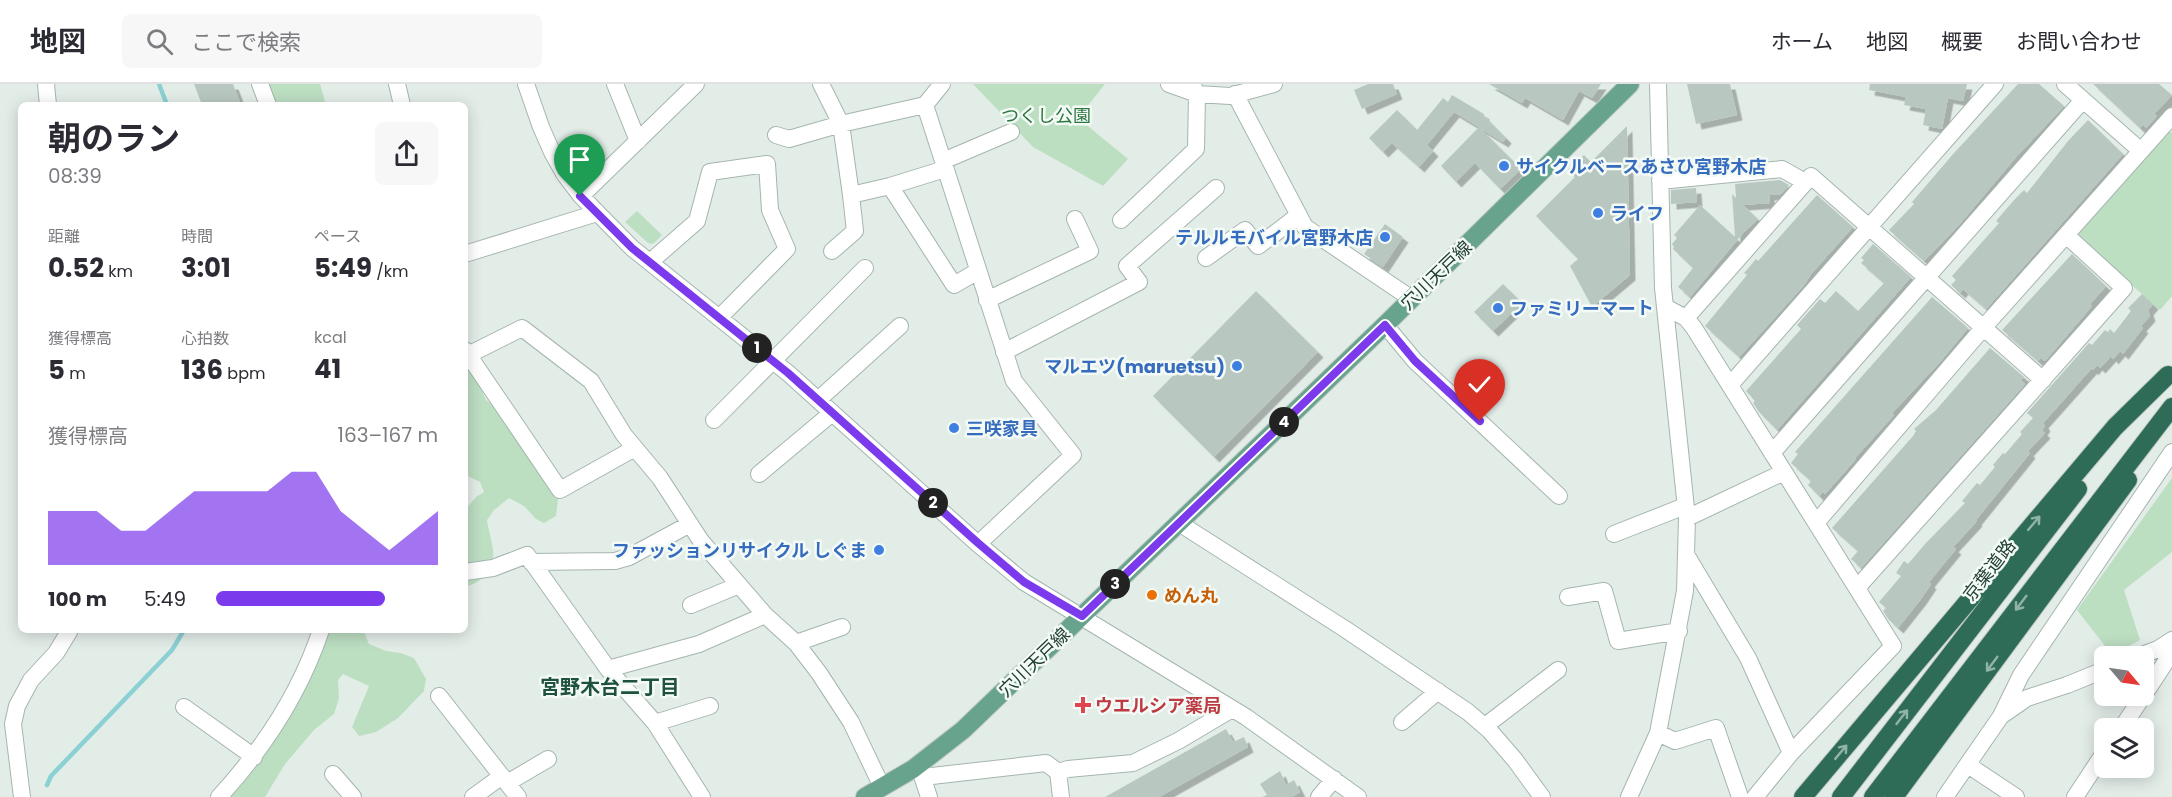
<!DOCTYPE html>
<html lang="ja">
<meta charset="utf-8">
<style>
:root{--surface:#fff;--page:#f7f7f7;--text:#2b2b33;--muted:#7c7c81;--line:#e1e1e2;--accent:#7c3aed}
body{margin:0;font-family:Poppins,"Noto Sans JP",sans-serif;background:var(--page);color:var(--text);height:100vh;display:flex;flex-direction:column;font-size:22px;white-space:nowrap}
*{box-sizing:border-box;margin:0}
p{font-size:20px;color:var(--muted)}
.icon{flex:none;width:33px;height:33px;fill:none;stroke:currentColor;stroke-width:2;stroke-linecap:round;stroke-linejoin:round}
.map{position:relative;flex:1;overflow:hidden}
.details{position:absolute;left:18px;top:18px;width:450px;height:531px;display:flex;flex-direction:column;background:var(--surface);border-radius:9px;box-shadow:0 3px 15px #0003}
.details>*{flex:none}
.needle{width:39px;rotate:119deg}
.buttons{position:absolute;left:2094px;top:562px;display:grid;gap:12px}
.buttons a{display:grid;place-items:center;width:60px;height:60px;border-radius:9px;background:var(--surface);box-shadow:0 3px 15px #0003;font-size:30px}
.pin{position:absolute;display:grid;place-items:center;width:51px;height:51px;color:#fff;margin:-62px -26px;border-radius:50% 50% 50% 0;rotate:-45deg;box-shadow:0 0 6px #0007}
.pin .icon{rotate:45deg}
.km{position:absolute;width:30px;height:30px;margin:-15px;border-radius:50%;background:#222;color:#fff;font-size:16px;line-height:30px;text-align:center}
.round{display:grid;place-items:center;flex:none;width:63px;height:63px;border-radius:9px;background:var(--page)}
.headline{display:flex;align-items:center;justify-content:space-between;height:102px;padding:0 30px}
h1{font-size:33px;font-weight:700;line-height:45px}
.stats{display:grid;grid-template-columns:repeat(3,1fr);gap:9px;height:102px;padding:6px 30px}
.stats div{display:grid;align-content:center}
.stats b{font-size:26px;font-weight:700}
.stats small{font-size:16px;font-weight:400}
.stats p{font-size:16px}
.chart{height:168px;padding:12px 30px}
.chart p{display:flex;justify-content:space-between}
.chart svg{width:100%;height:108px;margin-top:6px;fill:var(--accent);opacity:.7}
ul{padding:0 30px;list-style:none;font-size:20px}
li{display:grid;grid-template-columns:96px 72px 1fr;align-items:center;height:45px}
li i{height:15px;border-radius:8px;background:var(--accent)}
header{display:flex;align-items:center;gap:36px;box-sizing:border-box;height:84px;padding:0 30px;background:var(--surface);border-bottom:2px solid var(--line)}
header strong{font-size:28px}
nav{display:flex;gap:33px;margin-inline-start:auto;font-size:21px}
.search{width:420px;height:54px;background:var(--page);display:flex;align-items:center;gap:15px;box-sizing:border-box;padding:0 21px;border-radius:9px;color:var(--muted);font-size:22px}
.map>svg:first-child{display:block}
.green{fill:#bcdec1}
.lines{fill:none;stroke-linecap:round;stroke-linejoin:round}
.stream{stroke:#8bd0d3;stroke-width:4.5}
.building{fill:#b8c8c0;filter:url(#shadow)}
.minor-casing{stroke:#a5b5ae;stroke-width:18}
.major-casing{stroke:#c1c9c6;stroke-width:20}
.highway-casing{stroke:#c1c9c6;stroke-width:20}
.minor{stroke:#fff;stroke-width:16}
.major{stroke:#67a38d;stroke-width:18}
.highway{stroke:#2e6c58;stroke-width:18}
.oneway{stroke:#91b3a7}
.route-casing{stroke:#fff;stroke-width:12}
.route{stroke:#7c3aed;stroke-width:8}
.shop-dot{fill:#3f7fe0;stroke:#f4faf6;stroke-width:2}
.food-dot{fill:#e8710a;stroke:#f4faf6;stroke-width:2}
.health-dot{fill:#e0444e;stroke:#f4faf6;stroke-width:2}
.labels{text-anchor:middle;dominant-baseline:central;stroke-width:5;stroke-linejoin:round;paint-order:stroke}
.park-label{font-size:18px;fill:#2c7740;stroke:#f4faf6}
.shop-label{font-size:18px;font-weight:bold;fill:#366cbe;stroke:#f4faf6;text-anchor:start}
.street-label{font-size:18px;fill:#223f34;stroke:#f4faf6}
.food-label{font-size:18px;font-weight:bold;fill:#c56008;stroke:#f4faf6;text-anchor:start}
.health-label{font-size:18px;font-weight:bold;fill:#be3a42;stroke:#f4faf6;text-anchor:start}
.neighbourhood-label{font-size:20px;font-weight:bold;fill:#1e523f;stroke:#f4faf6}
</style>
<header>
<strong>地図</strong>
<div class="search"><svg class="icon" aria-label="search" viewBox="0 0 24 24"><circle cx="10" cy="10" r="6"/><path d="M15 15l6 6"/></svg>ここで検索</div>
<nav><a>ホーム</a><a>地図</a><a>概要</a><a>お問い合わせ</a></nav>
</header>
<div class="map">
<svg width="2172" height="713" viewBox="0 0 2172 713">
<defs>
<filter id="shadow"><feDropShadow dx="5.5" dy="5.5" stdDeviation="0" flood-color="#0004"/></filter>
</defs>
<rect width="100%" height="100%" fill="#e3ede8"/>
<path class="green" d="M266,0H320L326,21H273Z
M973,0H1105L1078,34L1128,75L1103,102L1033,63Z
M2169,47L2172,49V212L2160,226L2076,152Z
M637,127L662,151L653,160L648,159L625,138Z
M465,272L486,316L499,326L559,406L556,432L544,439L536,435L524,422L509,414L494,426L487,436C488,446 495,466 493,474C491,488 479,501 465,502V426L476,413L484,408L480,398L465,391Z
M2172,394V468L2124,506L2140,556L2112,571L2077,526Z
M328,546H363L369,560L386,567L401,569L414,574L426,595L424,607L398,634L376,648L359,652L352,643L369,602L343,590L338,596L339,614L334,630L314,646L285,680L265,713H224Z"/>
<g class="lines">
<path class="stream" d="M159,0L167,21
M47,701L51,692L172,566L184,546"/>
</g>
<path class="building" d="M194,0H233L241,21H202Z
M1368,0H1393L1397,10L1362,25L1354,6Z
M1489,0H1601L1592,14L1579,7L1563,36L1525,14L1522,19Z
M1687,0H1730L1737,31L1696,40Z
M1870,0H1967L1963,17L1948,14L1942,45L1923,41L1926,25L1904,21L1906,13L1869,6Z
M2018,0H2039L2064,22L2017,72L1958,142L1924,177L1889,146L1914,120L1912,118L1954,69Z
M2093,0H2159L2172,11L2154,30L2157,32L2146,44L2143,41L2140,44Z
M1452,11L1484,30V32L1506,54L1503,58L1480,44L1521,85L1500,105L1475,79L1456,98L1441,82L1479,43L1454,28L1427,61L1433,67L1419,83L1392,59L1383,68L1369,54L1397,26L1417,46L1443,14L1448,18Z
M2088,36L2123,70L1986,225L1963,205L1960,209L1951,201L1956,196L1952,192L1999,139L1996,137L2014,116L2024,106L2027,109L2068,57Z
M1627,42L1630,191L1592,223L1570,182L1578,175L1536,132L1575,93L1568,86L1584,71L1591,78Z
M1780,96L1789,101L1781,110L1769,111L1770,119L1743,121L1758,135L1743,149L1690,213L1678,203L1693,184L1673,165L1674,163L1672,160L1677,154L1674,151L1700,121L1735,153L1732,110L1736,114L1735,100Z
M1696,104L1697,118L1671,120V106Z
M1817,111L1853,143L1811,190L1805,200L1739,273L1705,242L1747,191L1744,189L1756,175L1758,177Z
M1385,140L1403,153L1383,183L1364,170Z
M1873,160L1911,193L1777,346L1759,328L1753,319L1755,317L1746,307L1801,245L1797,241L1820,215L1825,219L1836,207L1858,227L1884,199L1861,179L1864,176L1861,174Z
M2072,170L2106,202L2090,220L2092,222L2045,277L2041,274L2038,277L2002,246Z
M1503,200L1522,219L1493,247L1474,228Z
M1256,207L1318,268L1214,373L1153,312Z
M2142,210L2153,220L2148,226L2150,232L2141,242L2143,244L2123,270L2120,267L2113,275L2111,272L2100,284L2097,281L2093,286L2092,284L2043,339L2045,342L2042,346L2045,349L2028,367L2030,369L1976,436L1977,437L1953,463L1956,465L1929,498L1931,500L1921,515L1898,544L1889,536L1883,527L1886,524L1879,518L1901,492L1896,489L1904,477L1908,480L1925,460L1965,419L1962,417L1977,399L1980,401L1995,383L1993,381L2003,369L2005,370L2022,350L2020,348L2033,334L2027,329L2089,259L2092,261L2105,246L2108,248L2110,245L2114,249L2131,227L2128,224Z
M1932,213L1968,244L1940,278L1892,329L1894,331L1855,374L1856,375L1825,410L1823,408L1819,412L1808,401L1811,397L1791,379L1798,370L1795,368Z
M1990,264L2024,293L2021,296L2025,300L1861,484L1851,475L1858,467L1832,444L1913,352L1916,347L1914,345L1936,326Z
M1226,645L1233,658L1244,653L1248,663L1159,713H1105Z
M1280,687L1286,701L1294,696L1300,708L1292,713H1262L1267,711L1260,700Z"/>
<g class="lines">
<defs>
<path id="minor" d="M46,0L48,21
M260,0L268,21
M397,0L402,21
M526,0L541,43L552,68L565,91L581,112L632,164L788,289L978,460L1024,498L1246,633L1358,713
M615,0L638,57
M821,0L841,40L851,111L890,102L945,85
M1169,0L1197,10L1230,12L1274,0
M2065,0L2141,67
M1235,10L1305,143L1412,215
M925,21L1014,297L1073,371L978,460
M776,51L789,55L841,40L925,21L942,0
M943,77L1011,48
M1660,97L1782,85L1805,98
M890,102L954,201L978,187
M581,112L696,0
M1121,136L1196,65L1197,10L1192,0
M832,167L855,147L851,111
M465,170L597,129
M1206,174L1245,146L1258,162L1299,131
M650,178L697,137L710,88L767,80L770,126L787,165L719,234
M987,216L1090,167L1075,135
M1667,224L1686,234L1694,244L1893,562L1791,669L1755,713
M1686,234L1811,92L2043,296
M1385,241L1415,277L1559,412
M465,266L560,406L635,364
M1004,268L1139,198L1127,182L1216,104
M468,271L522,244L591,297L624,351L660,394L701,457L765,531L796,559L819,589L851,638L882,703
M1730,301L1995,0
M818,316L900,242
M714,336L865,184
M1772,369L2083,16
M759,390L832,329
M1687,434L1784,388
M1179,439L1345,545L1468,628L1490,647L1515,676L1542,713
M1816,439L1984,243L2172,32
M1614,450L1685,422
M1687,472L1748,574L1791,669
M531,478L615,477L629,473L690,440
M465,488L493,484L527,471L608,585L655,639L702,713
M1857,504L2124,204L2066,151
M1568,513L1604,507L1618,557L1679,547
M691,521L739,501
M796,559L842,543
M2137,573L2158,565L2172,556
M608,585L699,560L765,531
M2144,611L2172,568
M439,612L518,713
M184,623L254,673
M2001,632L2021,591L2172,368
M1402,638L1438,607
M655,639L710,622
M1485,642L1558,586
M2121,645L2143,612
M1658,649L1675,657L1716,644L1740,713
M1968,681L2016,713
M919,683L929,713
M1058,688L1061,713
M333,690L353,713
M923,693L1046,679L1058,688L1068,685L1133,679L1178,657L1232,625
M507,699L548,675
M22,713L13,640L17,622L31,596L56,569L70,546
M219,713C264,664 300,609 321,546
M473,713L502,692
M1319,713L1334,695
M1629,713L1658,649L1685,507L1687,434L1663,204L1658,0
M1945,713L2001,632L2027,614L2067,601L2104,586
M2075,713L2104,669"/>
<path id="major" d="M865,713L913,685L963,646L1385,241L1630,0"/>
<path id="highway" d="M1803,713L2115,343L2168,291
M1841,713L2078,405
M1873,713L2172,323
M1894,713L2128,396"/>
</defs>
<use href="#minor" class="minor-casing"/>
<use href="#major" class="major-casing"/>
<use href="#highway" class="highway-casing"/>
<use href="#minor" class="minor"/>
<use href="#major" class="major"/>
<use href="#highway" class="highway"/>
</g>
<defs><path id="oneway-shaft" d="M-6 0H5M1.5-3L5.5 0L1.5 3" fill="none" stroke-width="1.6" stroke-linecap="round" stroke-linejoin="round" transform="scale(1.5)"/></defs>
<g class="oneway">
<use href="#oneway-shaft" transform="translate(2034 439) rotate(-50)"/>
<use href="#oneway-shaft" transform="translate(2021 519) rotate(127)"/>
<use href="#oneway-shaft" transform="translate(1992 580) rotate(127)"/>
<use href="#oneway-shaft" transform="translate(1902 633) rotate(-52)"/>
<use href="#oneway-shaft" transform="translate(1841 668) rotate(-50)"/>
</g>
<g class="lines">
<defs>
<path id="route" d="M580,112L632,164L788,289L978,459L1024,498L1082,532L1385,241L1415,277L1480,337"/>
</defs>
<use href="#route" class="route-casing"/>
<use href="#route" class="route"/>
</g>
<g class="shop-dot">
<circle cx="1504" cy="82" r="6"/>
<circle cx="1598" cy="129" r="6"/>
<circle cx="1385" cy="153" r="6"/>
<circle cx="1498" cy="224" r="6"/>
<circle cx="1237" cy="282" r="6"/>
<circle cx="954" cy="344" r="6"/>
<circle cx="879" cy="466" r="6"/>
</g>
<circle class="food-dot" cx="1152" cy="511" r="6"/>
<path class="health-dot" d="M1080 612h6v6h6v6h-6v6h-6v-6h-6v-6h6z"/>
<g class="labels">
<g class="park-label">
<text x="1046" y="31">つくし公園</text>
</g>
<g class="shop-label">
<text x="1516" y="82">サイクルベースあさひ宮野木店</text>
<text x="1610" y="129">ライフ</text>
<text x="1373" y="153" text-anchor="end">テルルモバイル宮野木店</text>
<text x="1510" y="224">ファミリーマート</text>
<text x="1225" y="282" text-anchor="end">マルエツ(maruetsu)</text>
<text x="966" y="344">三咲家具</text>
<text x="867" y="466" text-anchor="end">ファッションリサイクル しぐま</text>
</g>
<g class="street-label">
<text transform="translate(1436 191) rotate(-44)">穴川天戸線</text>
<text transform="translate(1989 486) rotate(-52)">京葉道路</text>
<text transform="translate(1034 578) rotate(-44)">穴川天戸線</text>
</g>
<g class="food-label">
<text x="1164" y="511">めん丸</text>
</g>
<g class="health-label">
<text x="1095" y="621">ウエルシア薬局</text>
</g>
<g class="neighbourhood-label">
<text x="610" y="603">宮野木台二丁目</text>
</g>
</g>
</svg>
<div class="buttons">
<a><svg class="needle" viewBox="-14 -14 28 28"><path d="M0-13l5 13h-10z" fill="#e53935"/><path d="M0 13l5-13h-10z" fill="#7c7c81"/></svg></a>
<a><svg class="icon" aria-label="layers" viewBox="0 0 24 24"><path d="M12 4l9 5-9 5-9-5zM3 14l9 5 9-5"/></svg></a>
</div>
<div class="pin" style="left:580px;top:112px;background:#1e9e55"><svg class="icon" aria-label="arrive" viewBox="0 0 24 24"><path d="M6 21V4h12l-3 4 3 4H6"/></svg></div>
<div class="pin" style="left:1480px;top:337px;background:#d93025"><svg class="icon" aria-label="check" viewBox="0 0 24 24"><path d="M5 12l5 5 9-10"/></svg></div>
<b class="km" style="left:757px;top:264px">1</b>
<b class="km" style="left:933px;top:419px">2</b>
<b class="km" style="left:1115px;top:500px">3</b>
<b class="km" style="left:1284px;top:338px">4</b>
<section class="details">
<div class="headline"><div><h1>朝のラン</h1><p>08:39</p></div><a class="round"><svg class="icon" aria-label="share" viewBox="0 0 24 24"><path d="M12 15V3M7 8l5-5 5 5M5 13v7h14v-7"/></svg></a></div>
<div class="stats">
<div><p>距離</p><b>0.52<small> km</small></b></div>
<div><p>時間</p><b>3:01</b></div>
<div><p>ペース</p><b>5:49<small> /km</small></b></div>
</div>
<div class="stats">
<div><p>獲得標高</p><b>5<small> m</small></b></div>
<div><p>心拍数</p><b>136<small> bpm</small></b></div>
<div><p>kcal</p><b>41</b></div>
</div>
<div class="chart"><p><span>獲得標高</span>163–167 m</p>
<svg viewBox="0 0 160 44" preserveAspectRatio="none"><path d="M0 44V22L10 22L20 22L30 30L40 30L50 22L60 14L70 14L80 14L90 14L100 6L110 6L120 22L130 30L140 38L150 30L160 22V44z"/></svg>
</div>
<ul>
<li><b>100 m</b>5:49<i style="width:76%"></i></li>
</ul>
</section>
</div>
